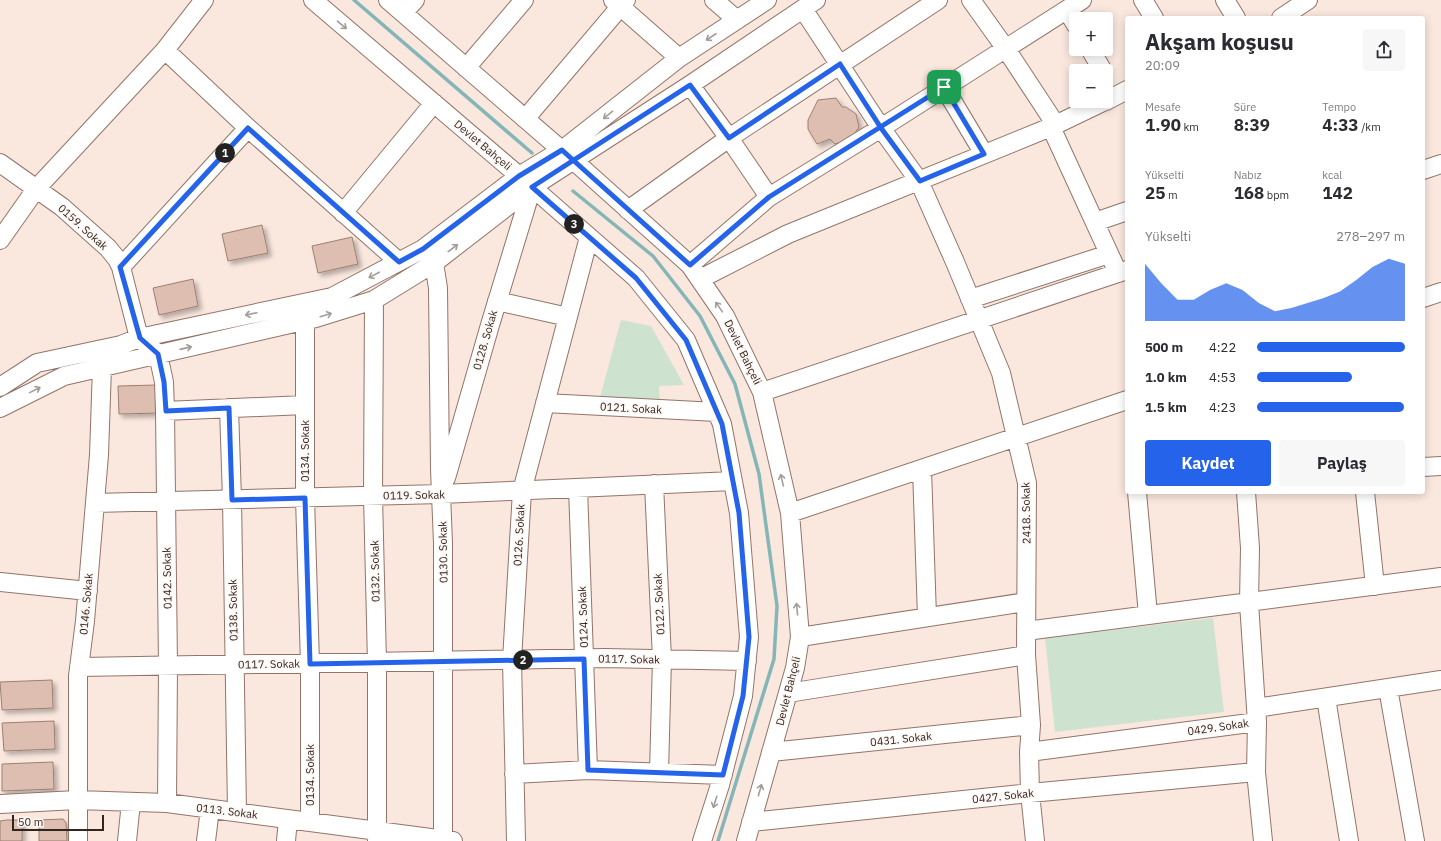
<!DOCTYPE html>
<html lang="tr">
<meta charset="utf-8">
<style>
:root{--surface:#fff;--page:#f7f7f7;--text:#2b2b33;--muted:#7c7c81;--accent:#2563eb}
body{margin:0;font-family:"IBM Plex Sans",sans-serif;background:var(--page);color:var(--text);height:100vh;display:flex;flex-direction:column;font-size:15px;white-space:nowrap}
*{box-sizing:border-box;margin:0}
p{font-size:13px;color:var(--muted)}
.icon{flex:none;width:22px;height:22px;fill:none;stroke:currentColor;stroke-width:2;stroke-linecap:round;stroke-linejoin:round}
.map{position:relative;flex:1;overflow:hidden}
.details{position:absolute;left:1125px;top:16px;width:300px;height:478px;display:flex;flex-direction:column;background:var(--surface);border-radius:4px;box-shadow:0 2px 10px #0003}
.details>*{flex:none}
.tools{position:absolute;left:1069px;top:12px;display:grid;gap:8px}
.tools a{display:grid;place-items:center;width:44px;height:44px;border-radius:4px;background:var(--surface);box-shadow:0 2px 10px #0003;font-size:20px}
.scale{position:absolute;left:12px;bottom:10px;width:92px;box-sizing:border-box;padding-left:4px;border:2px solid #31251f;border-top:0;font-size:11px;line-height:14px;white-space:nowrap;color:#31251f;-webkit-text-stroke:3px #fef7f4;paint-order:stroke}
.pin{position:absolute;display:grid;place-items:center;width:34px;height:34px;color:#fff;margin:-17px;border-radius:8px;box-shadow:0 2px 6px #0006}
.km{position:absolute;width:20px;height:20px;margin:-10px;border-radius:50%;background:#222;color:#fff;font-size:11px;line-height:20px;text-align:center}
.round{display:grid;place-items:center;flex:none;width:42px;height:42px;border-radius:4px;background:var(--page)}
.overview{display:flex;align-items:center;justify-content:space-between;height:68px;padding:0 20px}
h1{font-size:22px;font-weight:700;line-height:30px}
.figures{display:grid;grid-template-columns:repeat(3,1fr);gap:6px;height:68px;padding:4px 20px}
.figures div{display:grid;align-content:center}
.figures b{font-size:17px;font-weight:700}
.figures small{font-size:11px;font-weight:400}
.figures p{font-size:11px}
.chart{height:112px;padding:8px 20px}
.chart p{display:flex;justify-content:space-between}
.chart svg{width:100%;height:72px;margin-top:4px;fill:var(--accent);opacity:.7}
.primary-button{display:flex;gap:8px;margin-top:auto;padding:8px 20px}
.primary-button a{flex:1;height:46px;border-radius:4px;background:var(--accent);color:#fff;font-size:16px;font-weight:700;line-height:46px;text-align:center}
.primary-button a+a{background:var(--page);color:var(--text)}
ul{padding:0 20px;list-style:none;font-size:13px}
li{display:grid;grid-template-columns:64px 48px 1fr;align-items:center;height:30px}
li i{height:10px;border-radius:5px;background:var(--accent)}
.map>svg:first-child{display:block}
.green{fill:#cee3cf}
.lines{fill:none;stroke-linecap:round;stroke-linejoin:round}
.stream{stroke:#85b6b7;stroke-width:3.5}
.building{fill:#debeb0;stroke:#9c8072;filter:url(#shadow)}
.minor-casing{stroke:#927568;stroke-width:20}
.minor{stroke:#fff;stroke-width:18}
.oneway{stroke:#a29d9a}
.route-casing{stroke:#fff;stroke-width:8}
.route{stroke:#2563eb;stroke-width:5}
.labels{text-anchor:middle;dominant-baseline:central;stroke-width:3;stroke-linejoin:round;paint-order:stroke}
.street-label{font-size:11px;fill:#31251f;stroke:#fef7f4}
</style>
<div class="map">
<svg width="1441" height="841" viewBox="0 0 1441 841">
<defs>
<filter id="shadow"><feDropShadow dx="3.5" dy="3.5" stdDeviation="2" flood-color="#0004"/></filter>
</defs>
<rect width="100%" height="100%" fill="#fae7de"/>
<path class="green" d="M621,320L651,326L684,385L659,386L660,404L599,401Z
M1213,618L1224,712L1055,732L1045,638Z"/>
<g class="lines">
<path class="stream" d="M354,0L532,153
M573,191L653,256L700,316L735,384L759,474L777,606L774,659L718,841"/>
</g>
<path class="building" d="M836,98L842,107H846L856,114L859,127L851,139L835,144L830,139L817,144L808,129V120L818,100Z
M262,225L268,253L228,261L222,234Z
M352,237L358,264L318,273L312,246Z
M193,279L198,306L159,315L153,288Z
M157,385L158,413L119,414L118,386Z
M52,680L53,708L2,710L0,682Z
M54,721L55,749L4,751L2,723Z
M53,762L54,789L2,791V764Z
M63,819L66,823L67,841H39V820Z
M7,820H22V841H0V821Z"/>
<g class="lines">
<defs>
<path id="minor" d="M313,0L532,187L636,278L686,340L722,424L739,513L749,637L743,696L720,785L702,841
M388,0L573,160L690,265L725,316L762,392L790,513L800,637L795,668L746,841
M613,0L679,58
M714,0L737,20
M971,0L1006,49L1056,125
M1143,0L1154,18
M1225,0L1236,18
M803,9L881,128L919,181L955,262L1001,373L1027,483L1026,655L1031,725L1029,752L1030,793L1035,841
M1067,10L1076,25
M403,13L415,0
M1281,18L1308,0
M1090,49L1103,71
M165,50L248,128L399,262
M466,68L524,0
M690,85L729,138L769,197
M944,87L984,154
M1106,101L1127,90
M525,119L626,0
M1051,127L1118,273
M0,163L62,207L108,248L117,259L121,267L139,338L158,354L164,382L165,411L168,666L167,803
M1423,170L1441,164
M628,210L729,138L938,0
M343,213L434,103
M1095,222L1127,211
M0,240L36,189L165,50L204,0
M434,263L438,288L440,469L443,543V841
M690,265L769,197L881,128L1082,0
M121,267L248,128
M700,279L788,234L1051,127L1105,101
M1423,298L1441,292
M970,299L1109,254
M374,300L373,496L377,663V841
M497,301L568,317
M305,321V498L310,664V822
M0,387L37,363L121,345L139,338L332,297L423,249L519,176L562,150L679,58L767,0
M762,392L1127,270
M545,403L717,412
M0,408L64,376L316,318L374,300L434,263L532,187L690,85L816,0
M229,408L232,499L237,812
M165,411L305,405
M1423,467L1441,466
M922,469L927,617
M446,478L490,325L532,187
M654,484L662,659L659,773
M578,488L588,770
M1137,492L1148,615
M1246,492L1250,548L1249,603L1256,708
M1365,492L1375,586
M95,503L441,494L733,481
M790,513L1127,400
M0,582L88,591
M1026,631L1441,577
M800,637L1026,602
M79,667L605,658L747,661
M1388,688L1415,841
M788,693L1026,655
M1326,698L1349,841
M1257,722L1256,772L1263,841
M771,752L1031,725
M1029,752L1257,722L1256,708L1441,680
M514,774L588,770L723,775
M0,804L77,800L167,803L453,841
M751,822L1030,793L1256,772
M78,841V676L85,621L99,455L102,367
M127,841L131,802
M206,841L210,809
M286,841L288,819
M516,841L512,660L522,491L589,237"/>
</defs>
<use href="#minor" class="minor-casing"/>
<use href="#minor" class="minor"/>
</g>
<defs><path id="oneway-shaft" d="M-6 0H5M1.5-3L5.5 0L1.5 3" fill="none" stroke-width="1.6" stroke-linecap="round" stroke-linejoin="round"/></defs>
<g class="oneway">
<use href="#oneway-shaft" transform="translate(342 25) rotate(40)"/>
<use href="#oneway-shaft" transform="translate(711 37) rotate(147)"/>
<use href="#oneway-shaft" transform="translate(608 115) rotate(141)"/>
<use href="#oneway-shaft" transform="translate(453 248) rotate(-37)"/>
<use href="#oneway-shaft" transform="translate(374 275) rotate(152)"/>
<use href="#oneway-shaft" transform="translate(719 307) rotate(-125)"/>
<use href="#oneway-shaft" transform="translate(251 314) rotate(168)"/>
<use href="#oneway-shaft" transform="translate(326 315) rotate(-17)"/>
<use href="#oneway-shaft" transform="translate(186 348) rotate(-13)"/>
<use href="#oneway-shaft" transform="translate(35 390) rotate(-26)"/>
<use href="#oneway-shaft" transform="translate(782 480) rotate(-103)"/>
<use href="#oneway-shaft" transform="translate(797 609) rotate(-95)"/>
<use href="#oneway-shaft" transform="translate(760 790) rotate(-74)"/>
<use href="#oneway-shaft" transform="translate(715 802) rotate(108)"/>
</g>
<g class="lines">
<defs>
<path id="route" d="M944,87L769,197L690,265L573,160L562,150L519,176L423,249L399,262L248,128L120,267L140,338L158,354L164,382L166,411L229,408L232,500L305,498L310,664L584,659L588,770L723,775L743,696L749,637L739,513L722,424L686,340L636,278L532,187L690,85L729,138L840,64L881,128L920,181L984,154L944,87"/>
</defs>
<use href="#route" class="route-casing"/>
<use href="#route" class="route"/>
</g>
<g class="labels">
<g class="street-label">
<text transform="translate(483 145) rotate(40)">Devlet Bahçeli</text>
<text transform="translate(83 227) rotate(42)">0159. Sokak</text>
<text transform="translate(485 340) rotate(-74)">0128. Sokak</text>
<text transform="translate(743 352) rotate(64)">Devlet Bahçeli</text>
<text transform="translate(631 408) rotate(3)">0121. Sokak</text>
<text transform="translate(305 451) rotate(-90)">0134. Sokak</text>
<text transform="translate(414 495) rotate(-1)">0119. Sokak</text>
<text transform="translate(1026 513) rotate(-91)">2418. Sokak</text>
<text transform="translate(519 535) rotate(-87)">0126. Sokak</text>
<text transform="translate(443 552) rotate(-91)">0130. Sokak</text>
<text transform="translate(375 571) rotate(-91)">0132. Sokak</text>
<text transform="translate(167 578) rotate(-91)">0142. Sokak</text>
<text transform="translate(86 604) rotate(-85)">0146. Sokak</text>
<text transform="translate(659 604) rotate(-93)">0122. Sokak</text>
<text transform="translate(233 610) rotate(-91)">0138. Sokak</text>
<text transform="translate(583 617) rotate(-92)">0124. Sokak</text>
<text transform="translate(629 659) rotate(1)">0117. Sokak</text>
<text transform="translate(269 664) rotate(-1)">0117. Sokak</text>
<text transform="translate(788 691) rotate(-76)">Devlet Bahçeli</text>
<text transform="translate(1218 727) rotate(-8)">0429. Sokak</text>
<text transform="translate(901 739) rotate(-6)">0431. Sokak</text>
<text transform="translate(310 775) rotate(-90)">0134. Sokak</text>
<text transform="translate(1003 796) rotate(-6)">0427. Sokak</text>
<text transform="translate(227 811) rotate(7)">0113. Sokak</text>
</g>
</g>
</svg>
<div class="tools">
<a>+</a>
<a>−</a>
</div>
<div class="scale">50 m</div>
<div class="pin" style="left:944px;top:87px;background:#1e9e55"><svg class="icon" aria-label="arrive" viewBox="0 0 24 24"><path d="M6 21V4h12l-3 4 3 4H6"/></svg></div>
<b class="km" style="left:225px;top:153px">1</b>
<b class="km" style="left:523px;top:660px">2</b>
<b class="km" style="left:574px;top:224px">3</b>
<section class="details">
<div class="overview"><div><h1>Akşam koşusu</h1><p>20:09</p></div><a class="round"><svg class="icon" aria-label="share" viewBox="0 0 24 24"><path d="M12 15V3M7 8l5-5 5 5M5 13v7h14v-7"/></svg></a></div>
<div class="figures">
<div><p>Mesafe</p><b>1.90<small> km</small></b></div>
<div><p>Süre</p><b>8:39</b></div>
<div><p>Tempo</p><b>4:33<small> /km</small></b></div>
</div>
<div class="figures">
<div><p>Yükselti</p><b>25<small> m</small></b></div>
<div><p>Nabız</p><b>168<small> bpm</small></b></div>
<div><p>kcal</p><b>142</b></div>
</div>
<div class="chart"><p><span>Yükselti</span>278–297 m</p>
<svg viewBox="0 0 160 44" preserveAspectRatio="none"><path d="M0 44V9L10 21L20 31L30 31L40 25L50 21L60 25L70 33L80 38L90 36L100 33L110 30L120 26L130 19L140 11L150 6L160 9V44z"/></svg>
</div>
<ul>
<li><b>500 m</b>4:22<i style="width:100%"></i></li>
<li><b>1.0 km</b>4:53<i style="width:64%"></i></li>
<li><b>1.5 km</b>4:23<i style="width:99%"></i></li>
</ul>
<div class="primary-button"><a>Kaydet</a><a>Paylaş</a></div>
</section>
</div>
